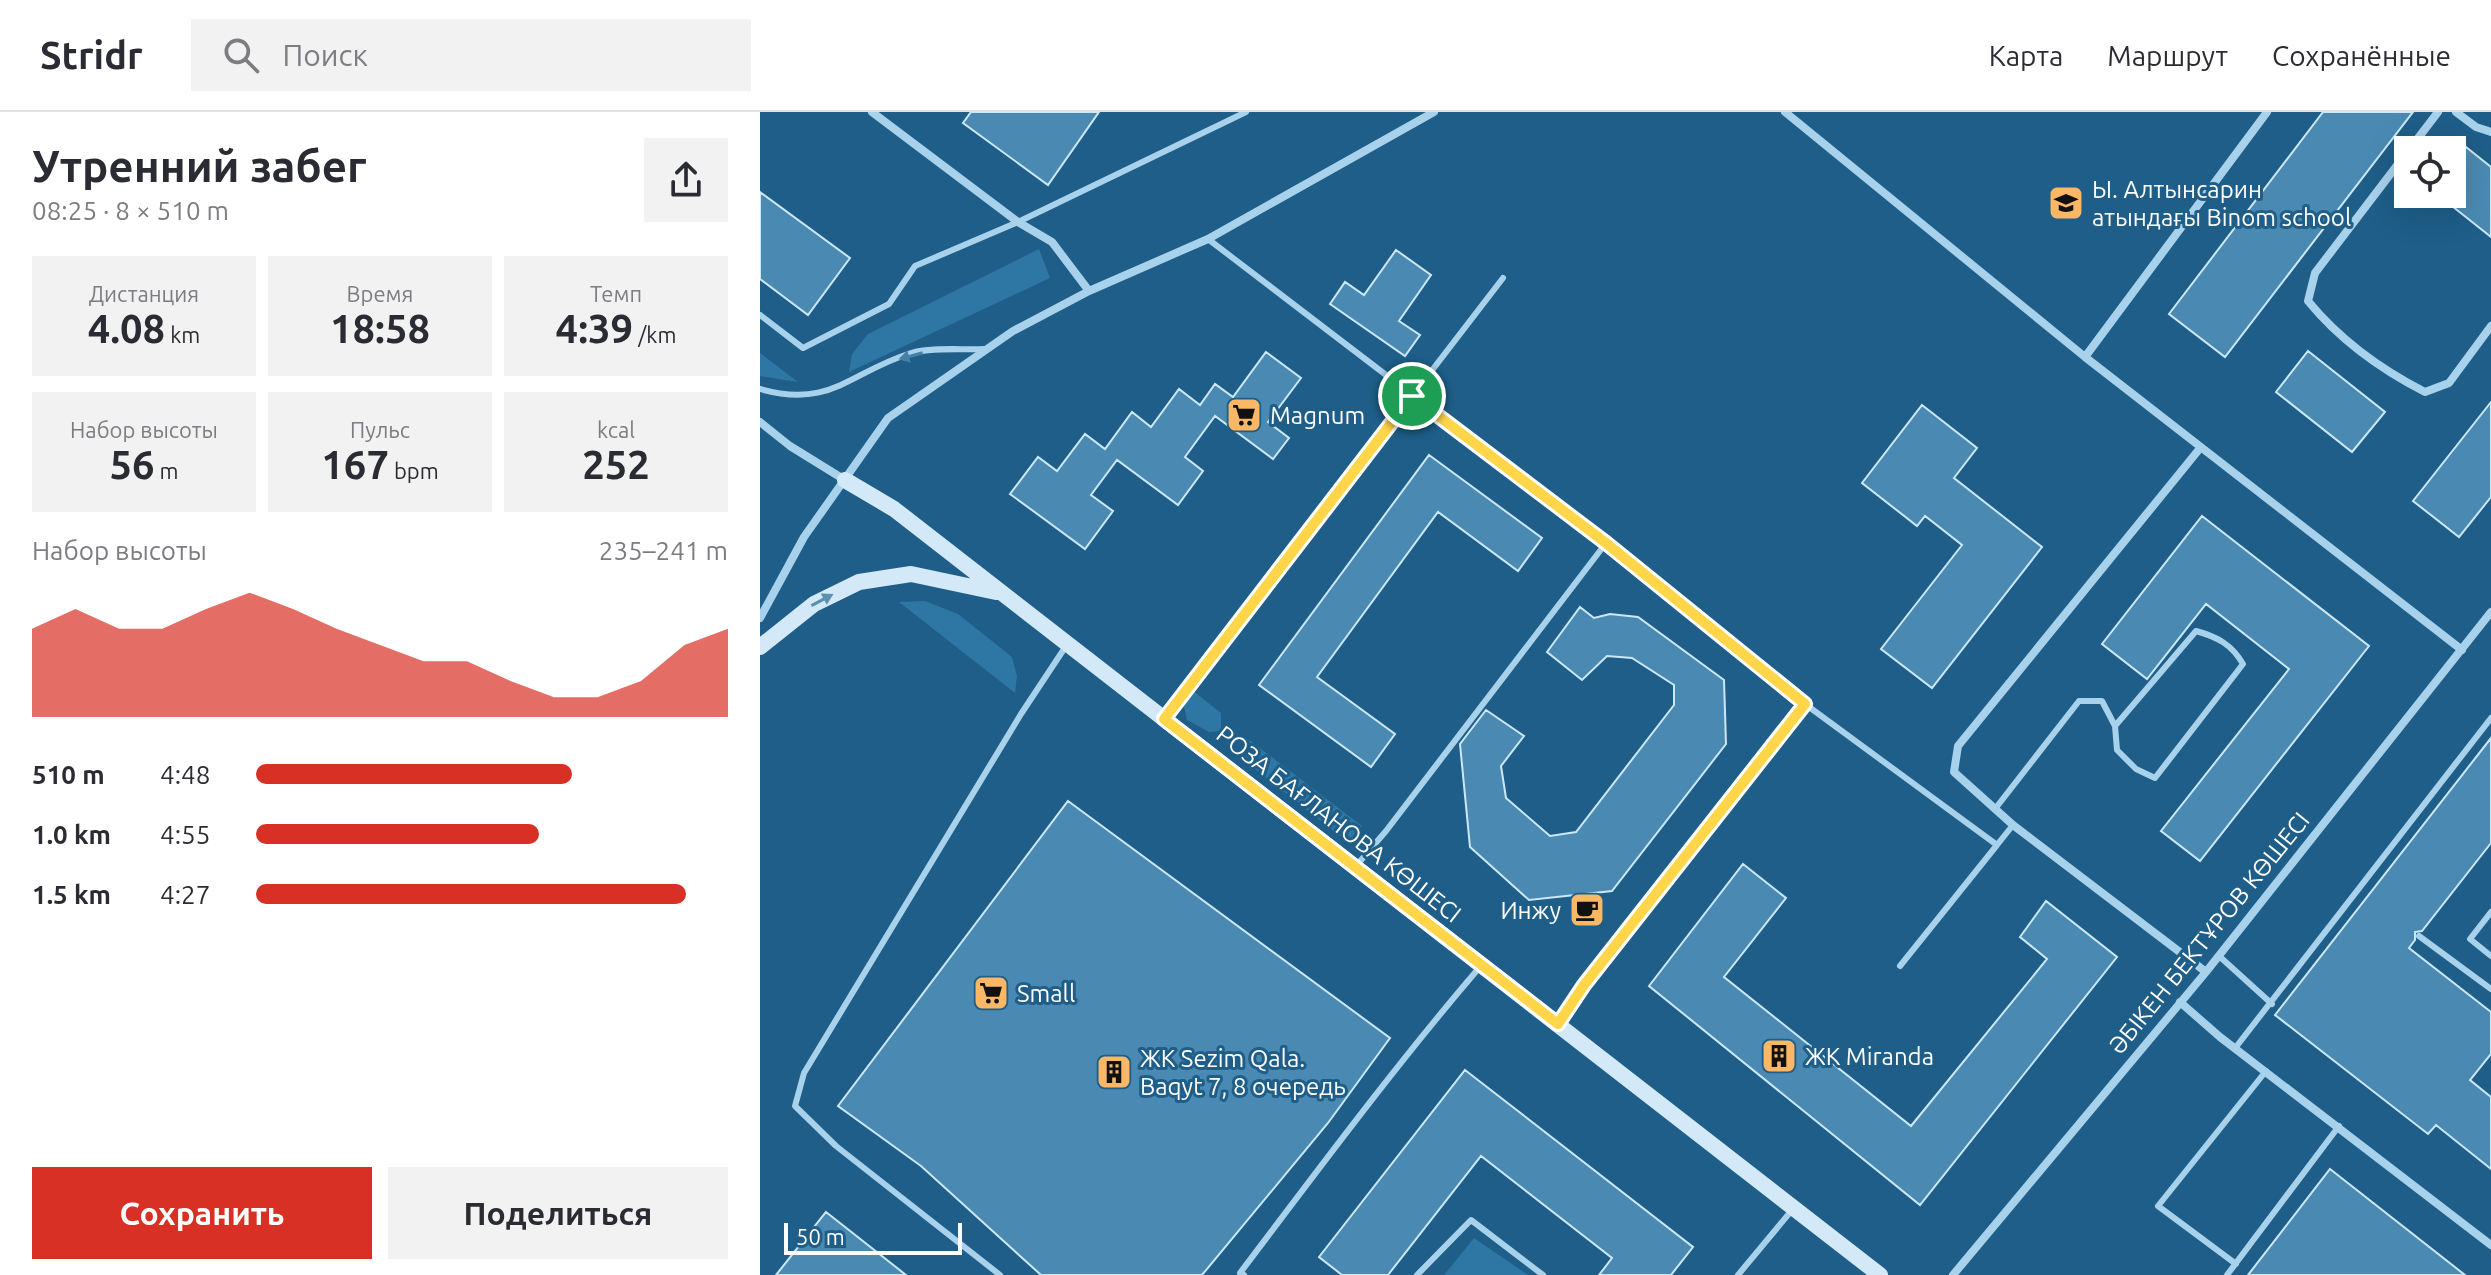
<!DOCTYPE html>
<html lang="ru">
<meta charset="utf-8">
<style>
:root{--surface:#fff;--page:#f2f2f3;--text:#2b2b33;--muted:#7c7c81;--line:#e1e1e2;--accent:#d93025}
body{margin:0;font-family:Ubuntu,sans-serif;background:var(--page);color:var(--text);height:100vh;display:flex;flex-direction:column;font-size:30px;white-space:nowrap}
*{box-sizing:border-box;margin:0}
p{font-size:26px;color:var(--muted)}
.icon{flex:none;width:44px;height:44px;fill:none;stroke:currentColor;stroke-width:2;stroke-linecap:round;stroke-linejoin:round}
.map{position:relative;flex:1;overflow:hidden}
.drawer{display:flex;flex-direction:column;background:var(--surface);width:760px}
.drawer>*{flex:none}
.tools{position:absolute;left:1634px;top:24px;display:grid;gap:16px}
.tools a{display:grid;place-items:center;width:72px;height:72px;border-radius:0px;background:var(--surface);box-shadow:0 8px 32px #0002;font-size:40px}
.scale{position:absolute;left:24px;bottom:20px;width:178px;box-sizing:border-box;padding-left:8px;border:4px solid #fff;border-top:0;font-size:22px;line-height:28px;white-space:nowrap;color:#fff;-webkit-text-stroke:6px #1e5e88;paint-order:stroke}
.pin{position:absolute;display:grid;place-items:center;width:68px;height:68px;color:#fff;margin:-34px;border:4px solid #fff;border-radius:50%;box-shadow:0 2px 8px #0007}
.round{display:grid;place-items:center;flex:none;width:84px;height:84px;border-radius:0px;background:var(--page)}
.head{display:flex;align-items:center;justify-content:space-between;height:136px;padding:0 32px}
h1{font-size:44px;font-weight:700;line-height:60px}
.figures{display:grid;grid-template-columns:repeat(3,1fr);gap:12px;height:136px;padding:8px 32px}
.figures div{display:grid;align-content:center;border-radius:0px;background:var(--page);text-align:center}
.figures b{font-size:40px;font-weight:700}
.figures small{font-size:22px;font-weight:400}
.figures p{font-size:22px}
.chart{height:224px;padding:16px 32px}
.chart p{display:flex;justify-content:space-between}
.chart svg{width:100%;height:144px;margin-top:8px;fill:var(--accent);opacity:.7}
.cta{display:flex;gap:16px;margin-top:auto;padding:16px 32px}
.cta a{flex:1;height:92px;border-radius:0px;background:var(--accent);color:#fff;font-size:32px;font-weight:700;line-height:92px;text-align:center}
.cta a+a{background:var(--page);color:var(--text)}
ul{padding:0 32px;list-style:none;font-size:26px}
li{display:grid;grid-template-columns:128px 96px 1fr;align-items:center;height:60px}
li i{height:20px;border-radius:10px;background:var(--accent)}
header{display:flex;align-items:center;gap:48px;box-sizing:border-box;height:112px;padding:0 40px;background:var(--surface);border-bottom:2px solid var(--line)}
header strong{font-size:38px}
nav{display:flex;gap:44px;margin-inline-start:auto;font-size:28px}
.search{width:560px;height:72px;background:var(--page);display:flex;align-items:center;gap:20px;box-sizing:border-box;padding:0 28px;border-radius:0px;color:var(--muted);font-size:30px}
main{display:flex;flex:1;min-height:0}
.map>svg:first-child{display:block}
.green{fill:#2e77a4}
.building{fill:#4a8ab2;stroke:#cce8f8;stroke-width:2}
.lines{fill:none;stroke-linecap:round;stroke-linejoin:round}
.lane{stroke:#a8d1eb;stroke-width:6}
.street{stroke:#a8d1eb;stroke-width:8}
.secondary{stroke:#d3e9f8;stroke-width:16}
.oneway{fill:#4780a6}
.oneway2{fill:#5d8faf}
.route-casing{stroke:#fff;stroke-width:16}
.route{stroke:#ffd54a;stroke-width:10}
.labels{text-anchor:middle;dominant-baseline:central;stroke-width:6;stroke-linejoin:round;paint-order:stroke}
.poi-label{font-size:24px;fill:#fff;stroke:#1e5e88;text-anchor:start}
.street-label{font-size:24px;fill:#fff;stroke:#1e5e88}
</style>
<header>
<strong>Stridr</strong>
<div class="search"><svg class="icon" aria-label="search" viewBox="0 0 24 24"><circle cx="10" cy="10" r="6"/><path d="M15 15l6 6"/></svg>Поиск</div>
<nav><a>Карта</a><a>Маршрут</a><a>Сохранённые</a></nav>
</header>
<main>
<section class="drawer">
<div class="head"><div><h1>Утренний забег</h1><p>08:25 · 8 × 510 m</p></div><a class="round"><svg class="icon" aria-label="share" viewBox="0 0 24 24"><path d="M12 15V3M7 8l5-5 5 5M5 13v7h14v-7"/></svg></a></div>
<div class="figures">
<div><p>Дистанция</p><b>4.08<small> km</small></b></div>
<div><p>Время</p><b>18:58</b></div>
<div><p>Темп</p><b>4:39<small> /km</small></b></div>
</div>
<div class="figures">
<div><p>Набор высоты</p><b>56<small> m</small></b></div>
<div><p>Пульс</p><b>167<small> bpm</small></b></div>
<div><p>kcal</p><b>252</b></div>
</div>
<div class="chart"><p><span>Набор высоты</span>235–241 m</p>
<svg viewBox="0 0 160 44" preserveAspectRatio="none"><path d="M0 44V17L10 11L20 17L30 17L40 11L50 6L60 11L70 17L80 22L90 27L100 27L110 33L120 38L130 38L140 33L150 22L160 17V44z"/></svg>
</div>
<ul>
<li><b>510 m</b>4:48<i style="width:67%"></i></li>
<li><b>1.0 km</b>4:55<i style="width:60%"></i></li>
<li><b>1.5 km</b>4:27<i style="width:91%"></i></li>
</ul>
<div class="cta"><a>Сохранить</a><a>Поделиться</a></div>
</section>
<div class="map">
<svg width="1731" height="1163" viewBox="0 0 1731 1163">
<rect width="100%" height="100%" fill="#1e5e88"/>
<path class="green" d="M279,137L290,166L89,260L92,242L108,222Z
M0,241L38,270L0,264Z
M165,489L198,502L252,545L257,564L255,581L139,490Z
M432,578L461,601V619L449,620L427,608L424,594Z
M488,627L602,714L591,733L485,649L482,638Z
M714,1126L768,1163H684Z"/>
<path class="building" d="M211,0H339L288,73L203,11Z
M1563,0H1653L1465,245L1409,202Z
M1706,35L1731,55V125L1692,94V52Z
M0,80L90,146L48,203L0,167Z
M636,138L671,163L639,209L660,223L645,244L570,192L585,170L604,183Z
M1548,239L1625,300L1592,340L1516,280Z
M506,240L541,266L508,310L529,326L513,347L455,304L425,345L443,359L418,393L357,348L331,383L353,399L325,437L250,382L278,345L297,359L325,322L345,337L372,300L391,315L419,277L440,293L455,272L473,285Z
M1731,290V385L1699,425L1653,389Z
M1162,293L1217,336L1194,366L1282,435L1172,576L1121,537L1202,433L1165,404L1157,414L1102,371Z
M669,343L782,426L758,459L678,400L557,565L635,622L611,655L499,573Z
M1442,404L1609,534L1440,749L1401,719L1529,557L1446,492L1387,567L1342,532Z
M820,495L834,506L850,502L878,505L964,568L966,632L852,779L769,788L710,735L700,632L726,598L764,624L741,654L746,686L790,724L816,720L914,593V573L872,546L847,544L822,568L787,540Z
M1731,626V731L1662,819L1655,820V828L1649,836L1731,900V942L1710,968L1731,985V1057L1676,1013L1668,1022L1515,903Z
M308,689L630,926L568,1011L442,1163H281L161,1054L78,994Z
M983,752L1026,786L964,865L1151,1014L1287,847L1260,825L1286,789L1357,845L1160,1093L889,874Z
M705,958L933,1135L911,1163H839L852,1146L721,1044L628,1163H582L559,1145Z
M1570,1057L1705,1163H1488Z
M66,1100L146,1163H16Z"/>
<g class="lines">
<path class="lane" d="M448,127L846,431
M0,203L43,236L129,192L155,154L258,110L486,0
M0,277C71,297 90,260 151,241C170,235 203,238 224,237
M1045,592L1237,733L1140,854
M404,607L743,166
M1235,697L1319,589H1342L1355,614L1357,638L1376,657L1395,666L1483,552C1472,533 1458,525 1436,519L1355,614
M1237,733L1253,713
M596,754L626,719L846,431L1045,592L824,873L798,912
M1731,800L1710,827L1731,844
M1659,824L1731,877
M1459,844L1512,892
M1476,935L1731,606
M1476,1152L1398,1094L1506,959
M240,1163L76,1034L35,994L44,961L261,602L306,534
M484,1163L480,1161C558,1058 635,954 719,856
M657,1163L711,1108L783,1163
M978,1163L1032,1098
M1467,1163L1579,1014"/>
<path class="street" d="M112,0L258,110L292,130L329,179
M1025,0L1325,245L1702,538
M1696,0L1716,15L1731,20
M1649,38L1678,0
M1648,39L1555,161L1548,189C1580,228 1620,257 1665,280L1689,271L1731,214
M1325,245L1507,0
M0,310L30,334L85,368
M1441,335L1198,634L1194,660L1253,713L1446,860
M0,506L44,425L128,306L253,219L329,179L448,127L674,0
M1420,890L1460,925L1731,1133
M1193,1163L1446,860L1731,500"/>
<path class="secondary" d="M85,368L134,397L1120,1163
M0,535L54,492L99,470L151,462L236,480"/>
</g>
<defs><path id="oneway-solid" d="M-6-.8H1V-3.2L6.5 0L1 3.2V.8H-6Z" transform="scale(2)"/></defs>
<use class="oneway" href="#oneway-solid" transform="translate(151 244) rotate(165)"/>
<use class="oneway2" href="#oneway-solid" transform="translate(62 488) rotate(-28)"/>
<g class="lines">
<defs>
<path id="route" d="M652,284L846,431L1045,592L824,873L798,912L404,607Z"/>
</defs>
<use href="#route" class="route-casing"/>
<use href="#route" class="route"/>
</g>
<defs>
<symbol id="school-square" viewBox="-11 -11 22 22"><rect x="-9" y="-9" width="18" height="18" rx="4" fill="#fab766" stroke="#1e5e88"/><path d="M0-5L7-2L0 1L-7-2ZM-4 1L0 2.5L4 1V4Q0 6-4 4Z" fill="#111"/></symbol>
<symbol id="supermarket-square" viewBox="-11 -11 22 22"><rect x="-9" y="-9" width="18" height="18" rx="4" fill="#fab766" stroke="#1e5e88"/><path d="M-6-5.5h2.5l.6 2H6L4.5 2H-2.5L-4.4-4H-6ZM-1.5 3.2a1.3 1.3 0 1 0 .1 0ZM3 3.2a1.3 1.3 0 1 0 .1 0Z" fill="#111"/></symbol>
<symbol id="cafe-square" viewBox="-11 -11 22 22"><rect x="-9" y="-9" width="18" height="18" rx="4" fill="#fab766" stroke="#1e5e88"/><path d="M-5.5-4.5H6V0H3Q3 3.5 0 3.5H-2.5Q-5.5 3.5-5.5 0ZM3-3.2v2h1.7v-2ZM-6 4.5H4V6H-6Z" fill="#111"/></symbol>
<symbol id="building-square" viewBox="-11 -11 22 22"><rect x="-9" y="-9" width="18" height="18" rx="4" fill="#fab766" stroke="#1e5e88"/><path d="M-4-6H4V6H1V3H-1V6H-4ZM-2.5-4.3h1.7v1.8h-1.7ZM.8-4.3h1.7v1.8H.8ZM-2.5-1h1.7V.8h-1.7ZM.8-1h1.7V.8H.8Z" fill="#111"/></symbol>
</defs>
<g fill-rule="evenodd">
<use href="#school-square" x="1286" y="71" width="40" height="40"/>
<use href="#supermarket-square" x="464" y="283" width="40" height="40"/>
<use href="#cafe-square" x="807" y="778" width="40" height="40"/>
<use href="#supermarket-square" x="211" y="861" width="40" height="40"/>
<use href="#building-square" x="999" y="924" width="40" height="40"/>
<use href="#building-square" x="334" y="940" width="40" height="40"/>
</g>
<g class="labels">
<g class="poi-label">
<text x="1332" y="77">Ы. Алтынсарин<tspan x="1332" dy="28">атындағы Binom school</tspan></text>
<text x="510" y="303">Magnum</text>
<text x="801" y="798" text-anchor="end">Инжу</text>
<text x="257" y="881">Small</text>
<text x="1045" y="944">ЖК Miranda</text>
<text x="380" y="946">ЖК Sezim Qala.<tspan x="380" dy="28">Baqyt 7, 8 очередь</tspan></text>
</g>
<g class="street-label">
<text transform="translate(579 712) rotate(38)">РОЗА БАҒЛАНОВА КӨШЕСІ</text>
<text transform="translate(1449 821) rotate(-51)">ӘБІКЕН БЕКТҰРОВ КӨШЕСІ</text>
</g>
</g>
</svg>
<div class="tools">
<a><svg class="icon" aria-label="locate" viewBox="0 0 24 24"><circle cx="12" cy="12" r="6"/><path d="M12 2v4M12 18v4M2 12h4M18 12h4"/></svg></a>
</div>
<div class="scale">50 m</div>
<div class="pin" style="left:652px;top:284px;background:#1e9e55"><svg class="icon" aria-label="arrive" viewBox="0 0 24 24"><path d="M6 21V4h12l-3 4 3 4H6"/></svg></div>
</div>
</main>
